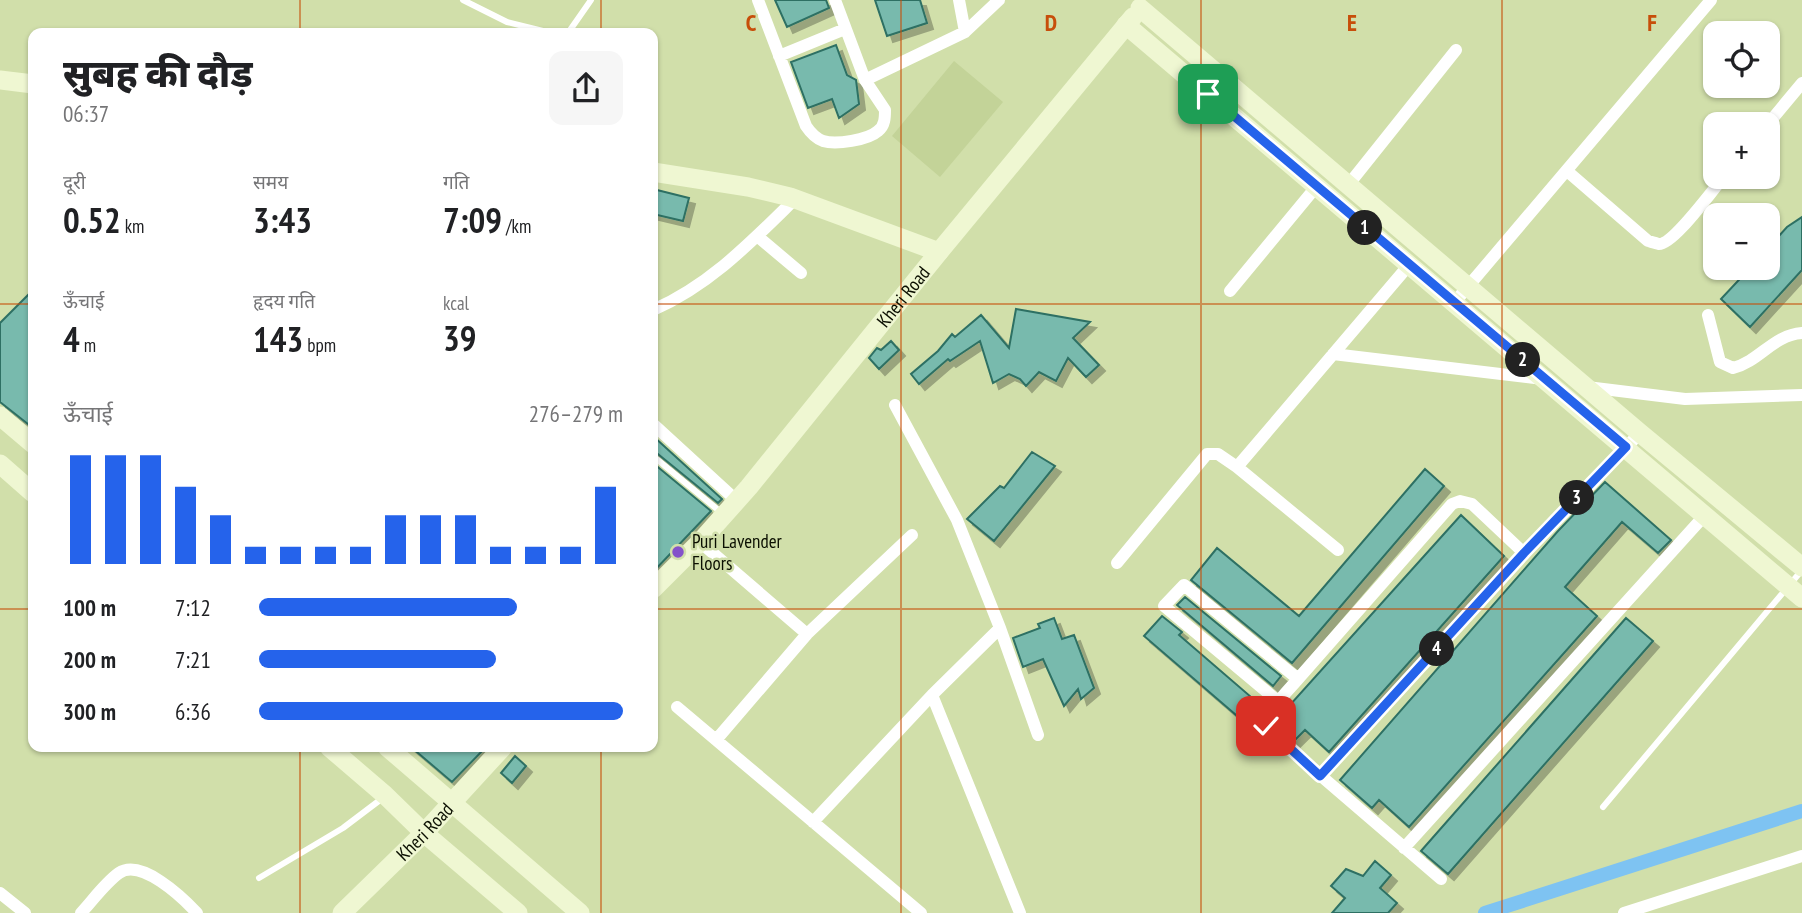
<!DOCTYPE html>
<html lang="hi">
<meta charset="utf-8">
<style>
:root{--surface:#fff;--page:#f6f6f6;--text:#202124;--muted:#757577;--accent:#2563eb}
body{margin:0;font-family:"PT Sans Narrow","Noto Sans Devanagari",sans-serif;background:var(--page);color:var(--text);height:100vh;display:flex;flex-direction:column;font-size:26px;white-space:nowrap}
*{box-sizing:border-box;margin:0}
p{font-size:23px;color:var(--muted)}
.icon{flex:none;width:38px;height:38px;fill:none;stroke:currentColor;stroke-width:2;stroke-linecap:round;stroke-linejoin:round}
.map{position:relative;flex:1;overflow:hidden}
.details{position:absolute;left:28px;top:28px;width:630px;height:724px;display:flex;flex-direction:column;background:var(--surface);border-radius:14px;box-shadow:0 2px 5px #0004}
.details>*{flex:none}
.buttons{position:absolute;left:1703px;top:21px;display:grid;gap:14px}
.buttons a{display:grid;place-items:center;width:77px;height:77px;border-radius:14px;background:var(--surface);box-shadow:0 2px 5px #0004;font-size:35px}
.pin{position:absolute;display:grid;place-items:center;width:60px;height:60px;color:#fff;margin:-30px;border-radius:14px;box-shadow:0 4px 10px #0006}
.km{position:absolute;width:35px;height:35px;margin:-18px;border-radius:50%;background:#222;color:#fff;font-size:19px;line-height:35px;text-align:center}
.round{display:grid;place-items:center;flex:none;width:74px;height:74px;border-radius:14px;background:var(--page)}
.overview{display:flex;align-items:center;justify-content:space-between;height:119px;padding:0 35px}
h1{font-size:38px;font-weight:800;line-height:52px}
.stats{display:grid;grid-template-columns:repeat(3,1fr);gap:10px;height:119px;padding:7px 35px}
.stats div{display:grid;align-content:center}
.stats b{font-size:35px;font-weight:800}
.stats small{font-size:19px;font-weight:400}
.stats p{font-size:19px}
.chart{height:196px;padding:14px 35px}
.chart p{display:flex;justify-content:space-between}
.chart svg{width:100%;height:126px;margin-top:7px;stroke:var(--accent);stroke-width:6}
ul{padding:0 35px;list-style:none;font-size:23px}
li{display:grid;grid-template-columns:112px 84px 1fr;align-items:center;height:52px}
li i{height:18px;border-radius:9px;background:var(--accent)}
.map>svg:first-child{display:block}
.built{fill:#c3d398}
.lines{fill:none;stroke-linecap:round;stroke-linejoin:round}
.canal{stroke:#7ec3f2;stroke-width:14}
.building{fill:#78baad;stroke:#2d7064;stroke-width:2;filter:url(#shadow)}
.lane{stroke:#fff;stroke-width:6}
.street{stroke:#fff;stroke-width:12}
.secondary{stroke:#eff7d2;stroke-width:19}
.route-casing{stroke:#fff;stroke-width:14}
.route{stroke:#2563eb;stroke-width:9}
.grid{fill:none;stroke:#c74e0a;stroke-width:2;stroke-opacity:0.55}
.poi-dot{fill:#8452ca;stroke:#d1dfaa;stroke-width:2.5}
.labels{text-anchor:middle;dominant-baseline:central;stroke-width:5;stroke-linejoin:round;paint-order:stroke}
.street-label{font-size:19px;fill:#0b0f01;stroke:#d1dfaa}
.poi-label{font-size:19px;fill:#0b0f01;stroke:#d1dfaa;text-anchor:start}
.grid-label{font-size:23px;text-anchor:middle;font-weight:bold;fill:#c74e0a;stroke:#d1dfaa;stroke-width:5;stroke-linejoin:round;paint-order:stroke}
</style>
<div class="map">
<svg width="1802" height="913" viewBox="0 0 1802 913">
<defs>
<filter id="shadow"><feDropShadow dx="6" dy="6" stdDeviation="0" flood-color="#0004"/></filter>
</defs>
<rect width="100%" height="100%" fill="#d1dfaa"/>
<path class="built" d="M954,61L1003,102L940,177L892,136Z"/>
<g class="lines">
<path class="canal" d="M1485,913L1802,811"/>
</g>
<path class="building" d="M775,0H826L829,8L787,27Z
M875,0H920L927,23L887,36Z
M836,45L847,75L856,80L859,104L839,118L832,99L808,108L791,62Z
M653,189L689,198L683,221L653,214Z
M1802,217V270L1750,327L1721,299L1750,268H1768V248L1787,227Z
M33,290V428L0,402V323Z
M1016,309L1090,322L1073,338L1099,365L1086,377L1068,358L1056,381L1039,372L1026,386L1020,379L1009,374L993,383L980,341L950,361L948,359L919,384L911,374L938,351L952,334L955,337L981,315L1009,348Z
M891,341L899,350L879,369L869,358L877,348L881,350Z
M653,436L722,499L718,503L653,450Z
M1032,452L1055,466L994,541L967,519L1000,486L1004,488Z
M653,463L711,511L653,572Z
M1425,469L1444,486L1292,663L1191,580L1217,548L1299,616Z
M1605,482L1671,540L1658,553L1622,522L1565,587L1597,616L1409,827L1379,800L1372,808L1340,780L1558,531Z
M1461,515L1504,556L1329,752L1305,730L1294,741L1276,725L1280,716Z
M1185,597L1281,676L1273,686L1177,605Z
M1162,616L1182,632L1179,635L1258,703L1243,721L1144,636Z
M1054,618L1062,639L1074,635L1094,688L1081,699L1078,689L1064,706L1043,659L1023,667L1013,638L1040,628L1038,624Z
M1626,618L1653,641L1448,874L1421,851Z
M411,747H486L452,782Z
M515,756L526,766L512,783L501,773Z
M1375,861L1391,875L1380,888L1397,903L1388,913H1332L1345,898L1331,886L1346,869L1363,876Z"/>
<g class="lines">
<path class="lane" d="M463,0L507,22L551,33
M568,33L591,0
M653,456L723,514
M1603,807L1802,570
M259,878L343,828L384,797"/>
<path class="street" d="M758,0L806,126C810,132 815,138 823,141C836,145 868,140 878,131C885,126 885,117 885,110L865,80L835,0
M959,0L965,32
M779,56L845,29
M865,80L965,32L999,0
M1768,124L1802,83
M1567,171L1648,241C1649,241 1658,244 1659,244C1674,244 1712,190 1724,177
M1349,184L1456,50
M757,236L801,273
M1230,291L1316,187
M1454,303L1711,0
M653,310C710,285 751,242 795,199
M1708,315L1720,362L1733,368C1760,361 1773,335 1802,333
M1333,354L1543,379
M1587,387L1685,399L1802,395
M895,405L957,520L1000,628L1038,735
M653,424L737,501
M700,542L807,634
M1338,550L1237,467L1409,265
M1117,563L1207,454H1218L1237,467
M932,695L1020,913
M1279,702L1164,606L1184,585L1298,679
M677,707L921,913
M716,740L807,634L912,535
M1320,776L1524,553L1640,433
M813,822L932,695L1000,628
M1404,848L1705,515
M1441,879L1271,733L1267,726C1269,708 1287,692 1298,679L1452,504L1460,501L1472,504L1524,553
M0,893L25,913
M81,913C93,900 105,883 119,873C141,858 182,897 197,913
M1624,913L1802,856"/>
<g class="secondary">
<path d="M1140,8L1640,433L1802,567"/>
<path d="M1126,25L1802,598"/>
<path d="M0,80L33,84"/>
<path d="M653,172L748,187L790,197L939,252"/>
<path d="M0,416L33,444"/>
<path d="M0,464L33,493"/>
<path id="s1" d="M653,589L700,542L749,487L939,252L1133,17"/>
<path d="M329,747L385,795L424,833L518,913"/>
<path d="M387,747L580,913"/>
<path id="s2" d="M342,913L424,833L503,747"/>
</g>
</g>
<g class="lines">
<defs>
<path id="route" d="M1208,94L1626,447L1524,553L1320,776L1266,726"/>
</defs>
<use href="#route" class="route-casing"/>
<use href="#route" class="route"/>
</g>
<path class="grid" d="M300,0V33M601,0V33M901,0V913M1201,0V913M1502,0V913M0,304H33M653,304H1802M0,609H33M653,609H1802M300,747V913M601,747V913"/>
<circle class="poi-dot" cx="678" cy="552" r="7"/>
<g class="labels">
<g class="street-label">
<text stroke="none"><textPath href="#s1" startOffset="385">Kheri Road</textPath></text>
<text stroke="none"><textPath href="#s2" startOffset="116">Kheri Road</textPath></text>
</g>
<g class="poi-label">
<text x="692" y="541">Puri Lavender<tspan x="692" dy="22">Floors</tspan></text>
</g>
</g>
<g class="grid-label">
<text x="751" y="31">C</text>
<text x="1051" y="31">D</text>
<text x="1352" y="31">E</text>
<text x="1652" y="31">F</text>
</g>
</svg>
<div class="buttons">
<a><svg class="icon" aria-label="locate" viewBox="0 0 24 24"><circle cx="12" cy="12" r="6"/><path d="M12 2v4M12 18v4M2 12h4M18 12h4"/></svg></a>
<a>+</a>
<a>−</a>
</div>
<div class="pin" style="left:1208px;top:94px;background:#1e9e55"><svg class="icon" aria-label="arrive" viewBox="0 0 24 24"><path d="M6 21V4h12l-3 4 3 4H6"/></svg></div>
<div class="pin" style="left:1266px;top:726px;background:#d93025"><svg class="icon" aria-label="check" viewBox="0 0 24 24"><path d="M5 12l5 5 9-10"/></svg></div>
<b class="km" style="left:1365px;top:228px">1</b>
<b class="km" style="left:1523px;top:360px">2</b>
<b class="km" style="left:1577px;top:498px">3</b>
<b class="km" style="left:1437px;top:649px">4</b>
<section class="details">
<div class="overview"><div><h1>सुबह की दौड़</h1><p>06:37</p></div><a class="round"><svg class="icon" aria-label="share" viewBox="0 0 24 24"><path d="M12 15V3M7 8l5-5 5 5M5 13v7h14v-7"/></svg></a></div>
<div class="stats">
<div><p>दूरी</p><b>0.52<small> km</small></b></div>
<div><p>समय</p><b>3:43</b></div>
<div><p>गति</p><b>7:09<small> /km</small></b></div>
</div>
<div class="stats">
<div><p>ऊँचाई</p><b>4<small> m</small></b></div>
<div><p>हृदय गति</p><b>143<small> bpm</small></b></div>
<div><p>kcal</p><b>39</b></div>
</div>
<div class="chart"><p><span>ऊँचाई</span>276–279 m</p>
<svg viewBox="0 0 160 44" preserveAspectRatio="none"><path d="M5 44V6M15 44V6M25 44V6M35 44V17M45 44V27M55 44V38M65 44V38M75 44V38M85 44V38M95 44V27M105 44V27M115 44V27M125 44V38M135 44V38M145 44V38M155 44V17"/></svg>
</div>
<ul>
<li><b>100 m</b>7:12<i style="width:71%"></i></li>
<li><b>200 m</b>7:21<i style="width:65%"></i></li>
<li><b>300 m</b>6:36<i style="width:100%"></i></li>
</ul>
</section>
</div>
